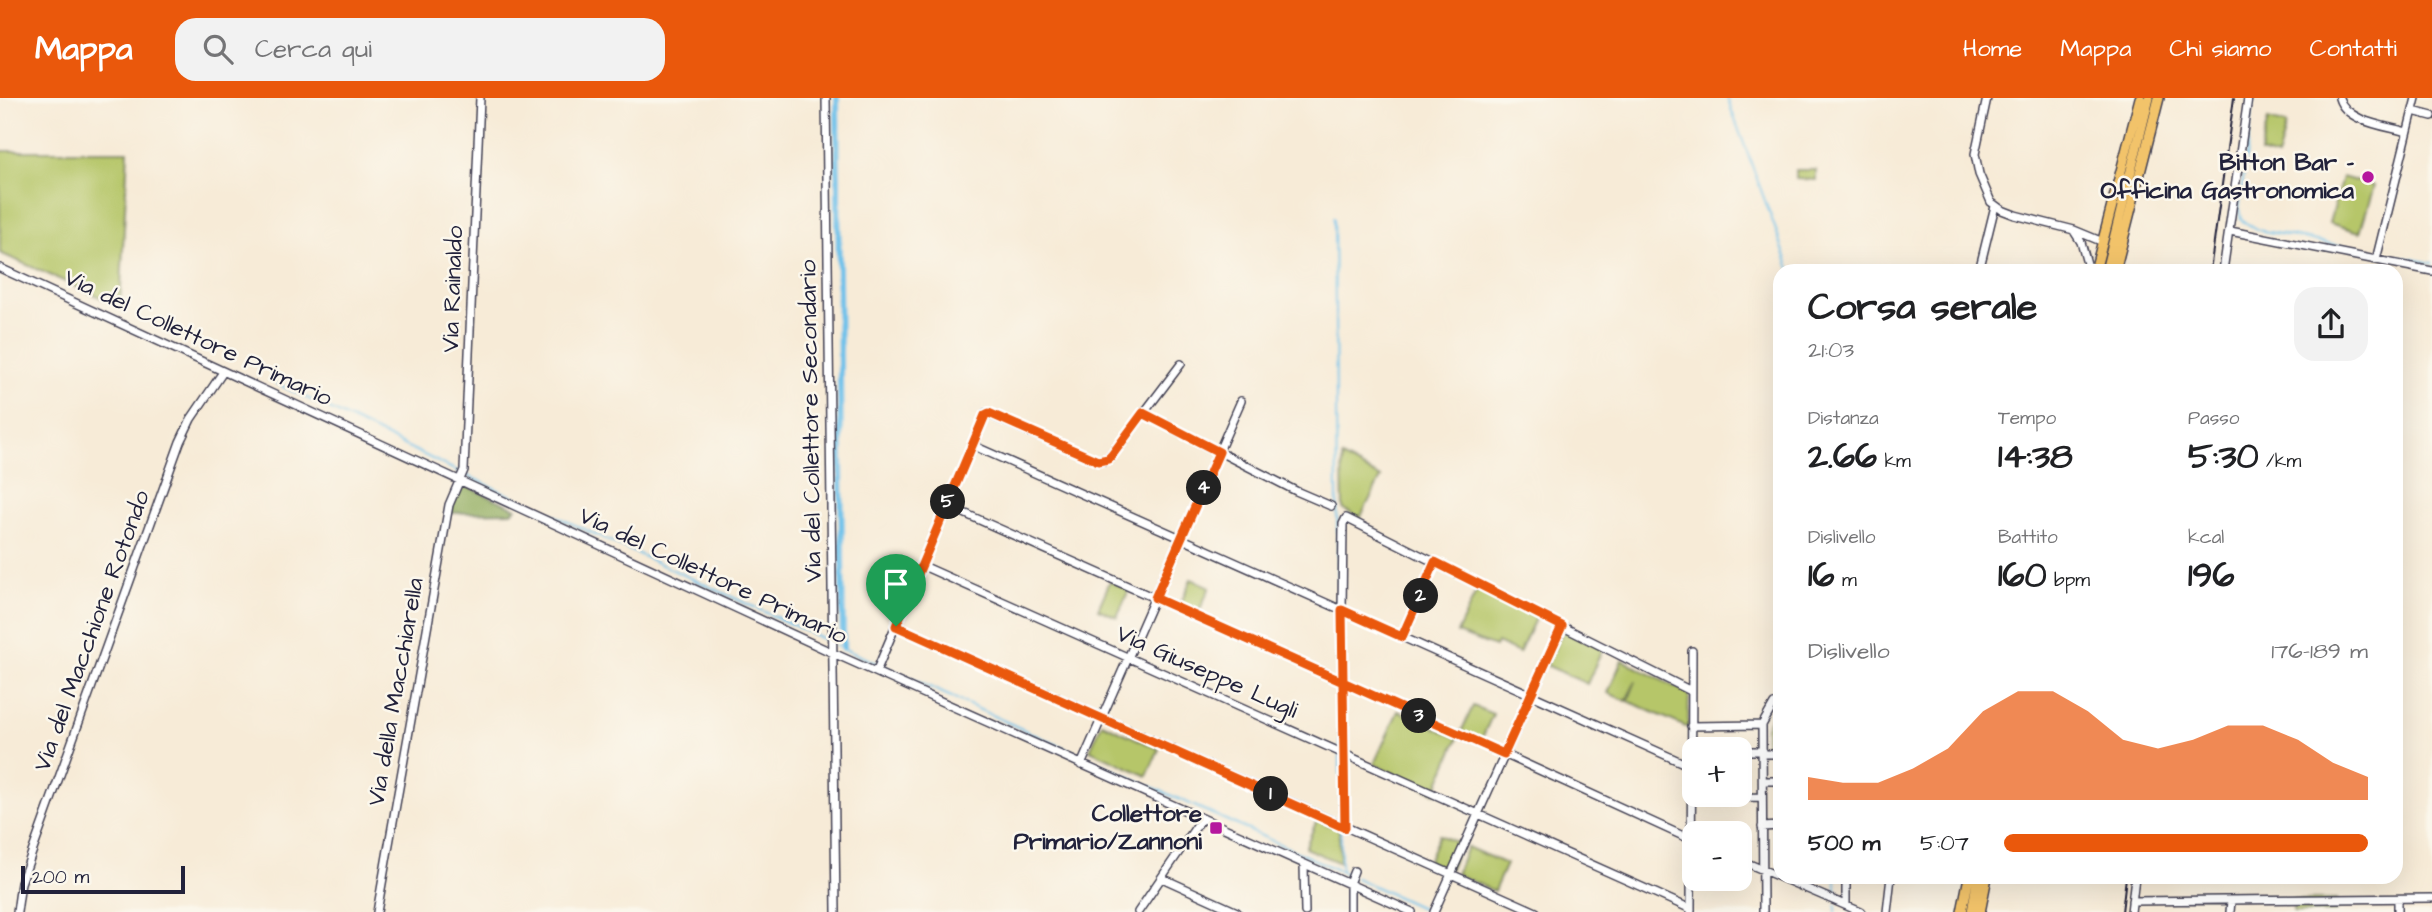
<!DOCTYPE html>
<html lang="it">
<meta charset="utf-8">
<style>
:root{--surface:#fff;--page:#f2f2f2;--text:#202124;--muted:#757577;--accent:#ea580c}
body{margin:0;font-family:"Architects Daughter",sans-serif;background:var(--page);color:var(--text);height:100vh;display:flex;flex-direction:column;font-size:26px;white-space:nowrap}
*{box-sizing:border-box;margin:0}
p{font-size:23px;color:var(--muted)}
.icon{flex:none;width:38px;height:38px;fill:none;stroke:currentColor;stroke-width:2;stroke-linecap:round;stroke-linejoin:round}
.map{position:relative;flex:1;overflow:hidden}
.sheet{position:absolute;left:1773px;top:166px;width:630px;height:620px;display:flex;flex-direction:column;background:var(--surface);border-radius:21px;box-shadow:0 7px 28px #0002}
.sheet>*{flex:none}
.buttons{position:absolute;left:1682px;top:639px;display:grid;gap:14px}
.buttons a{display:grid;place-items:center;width:70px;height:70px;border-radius:14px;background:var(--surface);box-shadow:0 7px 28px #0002;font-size:35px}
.scale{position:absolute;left:21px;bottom:18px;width:164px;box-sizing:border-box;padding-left:7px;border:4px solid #22223b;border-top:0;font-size:19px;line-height:24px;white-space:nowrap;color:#22223b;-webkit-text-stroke:5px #fbf7ec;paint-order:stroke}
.pin{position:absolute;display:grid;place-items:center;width:60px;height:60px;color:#fff;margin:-72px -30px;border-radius:50% 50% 50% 0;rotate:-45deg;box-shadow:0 0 7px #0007}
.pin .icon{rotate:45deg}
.km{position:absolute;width:35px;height:35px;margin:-18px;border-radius:50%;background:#222;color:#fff;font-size:19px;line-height:35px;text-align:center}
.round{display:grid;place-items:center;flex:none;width:74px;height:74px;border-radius:21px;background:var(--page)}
.overview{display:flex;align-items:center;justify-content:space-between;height:119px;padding:0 35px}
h1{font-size:38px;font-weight:700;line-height:52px}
.metrics{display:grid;grid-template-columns:repeat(3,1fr);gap:10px;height:119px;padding:7px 35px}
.metrics div{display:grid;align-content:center}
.metrics b{font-size:35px;font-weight:700}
.metrics small{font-size:19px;font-weight:400}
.metrics p{font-size:19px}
.chart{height:196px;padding:14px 35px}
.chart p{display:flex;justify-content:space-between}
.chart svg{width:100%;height:126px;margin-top:7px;fill:var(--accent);opacity:.7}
ul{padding:0 35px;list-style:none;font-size:23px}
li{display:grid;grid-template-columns:112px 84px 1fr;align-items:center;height:52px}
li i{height:18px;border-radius:9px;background:var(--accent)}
header{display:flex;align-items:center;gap:42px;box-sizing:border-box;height:98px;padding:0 35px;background:var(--accent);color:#fff}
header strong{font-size:33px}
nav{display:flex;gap:38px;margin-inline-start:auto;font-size:24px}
.search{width:490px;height:63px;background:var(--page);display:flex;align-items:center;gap:18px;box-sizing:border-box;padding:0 24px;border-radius:21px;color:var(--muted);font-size:26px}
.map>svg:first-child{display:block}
.green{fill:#b6c669;stroke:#6c7452;stroke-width:2}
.forest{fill:#90ab5d;stroke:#59664c;stroke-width:2}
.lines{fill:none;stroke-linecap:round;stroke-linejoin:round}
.stream{stroke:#6ec1ea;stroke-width:2}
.canal{stroke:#6ec1ea;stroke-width:6}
.minor-casing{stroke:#424052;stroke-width:10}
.major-casing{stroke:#424052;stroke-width:12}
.minor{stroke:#fff;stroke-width:7}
.major{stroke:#f2c36a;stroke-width:9}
.rail{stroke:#22223b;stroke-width:2}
.route-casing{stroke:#fff;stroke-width:14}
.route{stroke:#ea580c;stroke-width:9}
.poi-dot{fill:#b5179e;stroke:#fbf7ec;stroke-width:2.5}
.labels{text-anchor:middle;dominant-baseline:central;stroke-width:5;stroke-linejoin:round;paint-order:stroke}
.poi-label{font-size:24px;font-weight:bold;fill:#22223b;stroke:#fbf7ec;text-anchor:end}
.street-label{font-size:24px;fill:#22223b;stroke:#fbf7ec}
</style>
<header>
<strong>Mappa</strong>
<div class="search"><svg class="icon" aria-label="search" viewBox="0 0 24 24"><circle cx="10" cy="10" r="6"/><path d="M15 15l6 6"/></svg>Cerca qui</div>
<nav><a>Home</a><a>Mappa</a><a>Chi siamo</a><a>Contatti</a></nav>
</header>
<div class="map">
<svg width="2432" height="814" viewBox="0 0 2432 814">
<rect width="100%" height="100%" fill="#fbf7ec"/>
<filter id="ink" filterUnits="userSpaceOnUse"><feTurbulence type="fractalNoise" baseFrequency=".0143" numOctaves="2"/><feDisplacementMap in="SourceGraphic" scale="14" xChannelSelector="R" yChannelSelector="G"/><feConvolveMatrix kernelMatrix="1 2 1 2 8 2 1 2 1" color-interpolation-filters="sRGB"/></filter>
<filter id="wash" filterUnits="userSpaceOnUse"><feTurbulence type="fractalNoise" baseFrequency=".00686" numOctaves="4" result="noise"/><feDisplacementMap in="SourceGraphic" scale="28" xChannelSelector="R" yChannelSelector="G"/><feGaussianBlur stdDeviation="1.57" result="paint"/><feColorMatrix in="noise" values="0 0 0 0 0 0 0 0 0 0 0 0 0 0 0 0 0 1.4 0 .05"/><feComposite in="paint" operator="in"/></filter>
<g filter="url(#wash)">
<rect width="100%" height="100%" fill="#f7ebd7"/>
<path class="green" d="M2268,22L2286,27L2277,60L2260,55Z
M0,53H128L120,208L0,155Z
M1796,72H1816V82L1796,81Z
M2342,79L2374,88L2360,134L2329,125Z
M1342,359L1381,380L1360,420L1343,411Z
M1191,481L1210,489L1198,515L1180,507Z
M1110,483L1129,492L1117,519L1098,511Z
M1477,492L1536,519L1519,555L1497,545L1495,549L1457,535Z
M1563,533L1603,550L1587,586L1546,567Z
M1622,562L1689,596L1688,630L1628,603L1636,583L1626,603L1608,595Z
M1473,608L1493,616L1481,642L1461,634Z
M1398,613L1458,640L1435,695L1374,666Z
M1780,618V654L1766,653V629L1771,619L1777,622Z
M1102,625L1159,651L1147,678L1090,652Z
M1317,722L1339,731L1340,765L1305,750Z
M1439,737L1461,746L1449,773L1428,763Z
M1467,749L1506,766L1494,793L1456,776Z
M2293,802H2336V814H2293Z"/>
<path class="forest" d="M461,386L516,410L512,414L452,415L451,409Z"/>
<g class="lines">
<path class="stream" d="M1727,0L1791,173
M2254,0L2239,111L2241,122L2258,132L2374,154
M1334,120L1339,581
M2379,155L2432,165
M276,285L461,375
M466,377L830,544
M835,547L878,566
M883,568L1082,658
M1339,586L1340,651
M1340,656L1341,724
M1087,660L1351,778
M1341,730V773
M1836,779V799
M1356,780L1430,814
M1836,808V814"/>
<path class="canal" d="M837,0L843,550"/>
</g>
</g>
<g filter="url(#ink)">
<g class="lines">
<defs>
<path id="minor" d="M826,0L836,814
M1987,0L1975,56L1979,76L1991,104L2002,112L2015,117L2074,132L2103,144
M2339,0C2346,24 2386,28 2407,34
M2413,13L2432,18
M2074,133L2081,144L2089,173
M2230,133L2432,173
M2376,162L2416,0
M0,170L833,555L1412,814
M1979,173L1995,108
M2223,173L2248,0
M1143,315L1296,393L1331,408
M972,347L1335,509
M946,407L1504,656L1694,743
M921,467L1691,811
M1342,512L1690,668
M896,528L1536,814
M1402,539L1435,464
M876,574L986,315L1093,361L1103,363L1112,357L1181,266
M1691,628L1762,627
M1740,653H1763
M1763,656H1780
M1081,667L1241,303
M1763,683H1780
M1690,700L1762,699
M1762,729L1780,728
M1345,730L1342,512L1343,426L1346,420L1691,593
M1740,762L1861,814
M1304,766L1305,814
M1846,779V807
M1162,780L1237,814
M2398,801V814
M2132,803L2432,800
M1691,813L1692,553
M17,814L21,785L180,344L191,321L223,274
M377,814L449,407L464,372L480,0
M1138,814L1202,720
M1350,814V783L1354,773
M1434,814L1562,529
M1763,814L1762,627L1774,606
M1887,814L1891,779
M2131,814L2135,779
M2230,814L2231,803"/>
<path id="major" d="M2095,173L2140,0
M2106,173L2149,0
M2115,173L2159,0
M1962,814L1969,779
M1972,814L1978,779
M1980,814L1987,779"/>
</defs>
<use href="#minor" class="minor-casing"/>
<use href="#major" class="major-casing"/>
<use href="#minor" class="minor"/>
<use href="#major" class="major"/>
<path class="rail" d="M2210,173L2234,0
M2122,814L2126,779"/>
</g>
</g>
<g class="lines" filter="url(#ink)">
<defs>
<path id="route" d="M896,528L1345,730L1342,512L1402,539L1435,464L1562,528L1504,656L1155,500L1219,354L1143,315L1112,357L1108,361L1098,363L989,315L985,317L896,528"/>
</defs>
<use href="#route" class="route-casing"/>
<use href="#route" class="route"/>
</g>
<g class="poi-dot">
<circle cx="2368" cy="79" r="7"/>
<rect x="1209" y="723" width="14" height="14" rx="3.5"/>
</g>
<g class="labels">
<g class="poi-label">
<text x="2354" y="65">Bitton Bar –<tspan x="2354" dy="28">Officina Gastronomica</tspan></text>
<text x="1202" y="716">Collettore<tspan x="1202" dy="28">Primario/Zannoni</tspan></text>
</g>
<g class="street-label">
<text transform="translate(453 191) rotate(-88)">Via Rainaldo</text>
<text transform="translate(198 240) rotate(25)">Via del Collettore Primario</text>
<text transform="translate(811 323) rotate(-91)">Via del Collettore Secondario</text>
<text transform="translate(713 478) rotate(25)">Via del Collettore Primario</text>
<text transform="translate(92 533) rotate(-70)">Via del Macchione Rotondo</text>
<text transform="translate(1207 574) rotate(24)">Via Giuseppe Lugli</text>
<text transform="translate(396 594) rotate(-80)">Via della Macchiarella</text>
</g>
</g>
</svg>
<div class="buttons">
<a>+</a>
<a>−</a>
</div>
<div class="scale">200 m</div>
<div class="pin" style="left:896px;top:528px;background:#1e9e55"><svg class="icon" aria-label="arrive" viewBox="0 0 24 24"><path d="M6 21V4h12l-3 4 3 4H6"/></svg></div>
<b class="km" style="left:1271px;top:696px">1</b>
<b class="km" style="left:1421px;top:498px">2</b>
<b class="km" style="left:1419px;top:618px">3</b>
<b class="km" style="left:1204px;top:390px">4</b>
<b class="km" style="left:948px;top:404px">5</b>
<section class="sheet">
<div class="overview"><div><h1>Corsa serale</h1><p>21:03</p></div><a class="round"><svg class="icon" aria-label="share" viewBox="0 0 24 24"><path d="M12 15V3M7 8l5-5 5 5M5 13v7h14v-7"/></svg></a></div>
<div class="metrics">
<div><p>Distanza</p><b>2.66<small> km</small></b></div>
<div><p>Tempo</p><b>14:38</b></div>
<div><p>Passo</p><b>5:30<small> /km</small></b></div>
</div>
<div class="metrics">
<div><p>Dislivello</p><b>16<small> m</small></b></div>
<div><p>Battito</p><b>160<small> bpm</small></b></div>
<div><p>kcal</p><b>196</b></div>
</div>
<div class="chart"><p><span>Dislivello</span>176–189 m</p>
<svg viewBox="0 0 160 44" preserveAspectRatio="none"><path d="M0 44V36L10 38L20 38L30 33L40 26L50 13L60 6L70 6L80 13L90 23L100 26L110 23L120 18L130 18L140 23L150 31L160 36V44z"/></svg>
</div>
<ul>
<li><b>500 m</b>5:07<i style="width:100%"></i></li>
</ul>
</section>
</div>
